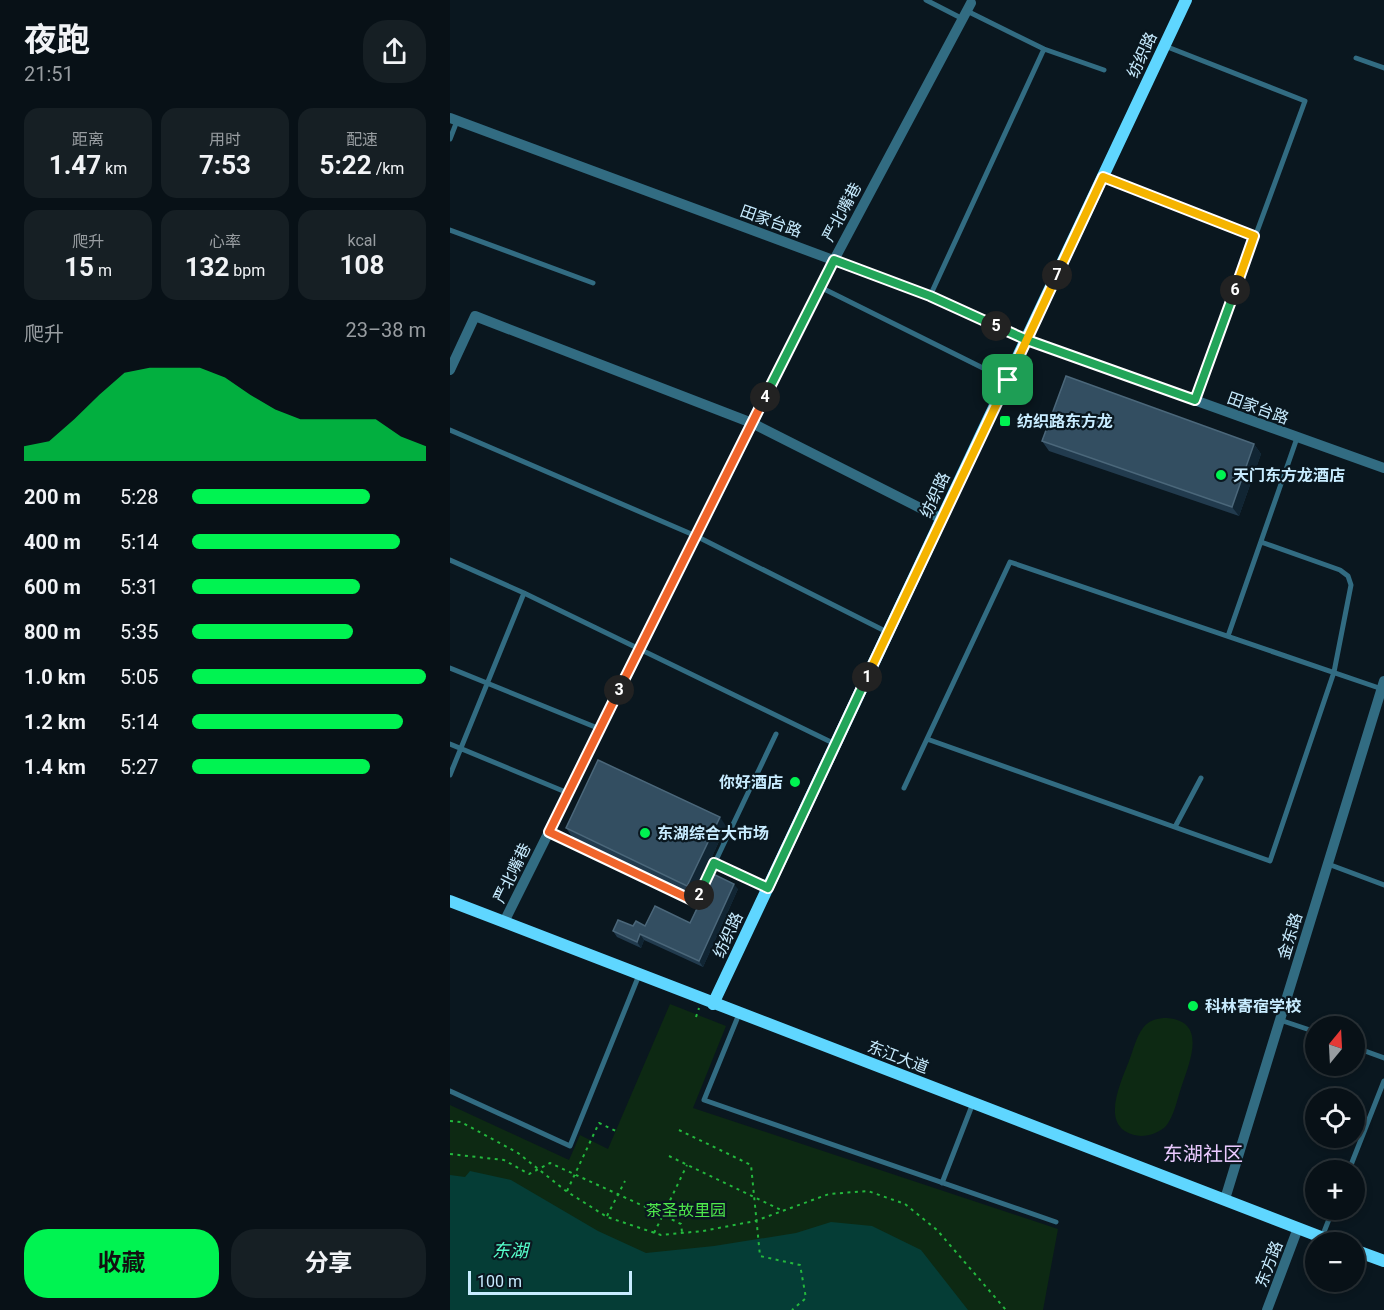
<!DOCTYPE html>
<html lang="zh">
<meta charset="utf-8">
<style>
:root{--surface:#081117;--page:#161f24;--text:#f1f3f6;--muted:#989da1;--line:#293136;--accent:#00f351}
body{margin:0;font-family:Roboto,"Noto Sans SC",sans-serif;background:var(--page);color:var(--text);height:100vh;display:flex;flex-direction:column;font-size:22px;white-space:nowrap}
*{box-sizing:border-box;margin:0}
p{font-size:20px;color:var(--muted)}
.icon{flex:none;width:33px;height:33px;fill:none;stroke:currentColor;stroke-width:2;stroke-linecap:round;stroke-linejoin:round}
.map{position:relative;flex:1;overflow:hidden}
.drawer{display:flex;flex-direction:column;background:var(--surface);width:450px}
.drawer>*{flex:none}
.needle{width:39px;rotate:18deg}
.controls{position:absolute;left:855px;top:1016px;display:grid;gap:12px}
.controls a{display:grid;place-items:center;width:60px;height:60px;border-radius:50%;background:var(--surface);box-shadow:0 3px 9px #0003,0 0 0 2px var(--line);font-size:30px}
.scale{position:absolute;left:18px;bottom:15px;width:164px;box-sizing:border-box;padding-left:6px;border:3px solid #c8ecff;border-top:0;font-size:16px;line-height:21px;white-space:nowrap;color:#c8ecff;-webkit-text-stroke:4px #0a171f;paint-order:stroke}
.pin{position:absolute;display:grid;place-items:center;width:51px;height:51px;color:#fff;margin:-26px;border-radius:12px;box-shadow:0 3px 9px #0006}
.km{position:absolute;width:30px;height:30px;margin:-15px;border-radius:50%;background:#222;color:#fff;font-size:16px;line-height:30px;text-align:center}
.round{display:grid;place-items:center;flex:none;width:63px;height:63px;border-radius:24px;background:var(--page)}
.headline{display:flex;align-items:center;justify-content:space-between;height:102px;padding:0 24px}
h1{font-size:33px;font-weight:700;line-height:45px}
.metrics{display:grid;grid-template-columns:repeat(3,1fr);gap:9px;height:102px;padding:6px 24px}
.metrics div{display:grid;align-content:center;border-radius:15px;background:var(--page);text-align:center}
.metrics b{font-size:26px;font-weight:700}
.metrics small{font-size:16px;font-weight:400}
.metrics p{font-size:16px}
.chart{height:168px;padding:12px 24px}
.chart p{display:flex;justify-content:space-between}
.chart svg{width:100%;height:108px;margin-top:6px;fill:var(--accent);opacity:.7}
.cta{display:flex;gap:12px;margin-top:auto;padding:12px 24px}
.cta a{flex:1;height:69px;border-radius:24px;background:var(--accent);color:#111;font-size:24px;font-weight:700;line-height:69px;text-align:center}
.cta a+a{background:var(--page);color:var(--text)}
ul{padding:0 24px;list-style:none;font-size:20px}
li{display:grid;grid-template-columns:96px 72px 1fr;align-items:center;height:45px}
li i{height:15px;border-radius:8px;background:var(--accent)}
main{display:flex;flex:1;min-height:0}
.map>svg:first-child{display:block}
.green{fill:#0d2913}
.water{fill:#053d36}
.lines{fill:none;stroke-linecap:round;stroke-linejoin:round}
.path{stroke:#23b83d;stroke-width:2;stroke-dasharray:3 4.5;stroke-linecap:butt}
.lane{stroke:#326c82;stroke-width:5}
.street{stroke:#326c82;stroke-width:10}
.secondary{stroke:#5fd6ff;stroke-width:12}
.wall{fill:#223b4e}
.shaded-wall{fill:#112533}
.building{fill:#334e61;stroke:#4b677a;stroke-width:1.5}
.split-1-casing{stroke:#fff;stroke-width:12}
.split-2-casing{stroke:#fff;stroke-width:12}
.split-3-casing{stroke:#fff;stroke-width:12}
.split-4-casing{stroke:#fff;stroke-width:12}
.split-5-casing{stroke:#fff;stroke-width:12}
.split-6-casing{stroke:#fff;stroke-width:12}
.split-7-casing{stroke:#fff;stroke-width:12}
.split-8-casing{stroke:#fff;stroke-width:12}
.split-1{stroke:#f5b400;stroke-width:8}
.split-2{stroke:#22a559;stroke-width:8}
.split-3{stroke:#f0652b;stroke-width:8}
.split-4{stroke:#f0652b;stroke-width:8}
.split-5{stroke:#22a559;stroke-width:8}
.split-6{stroke:#22a559;stroke-width:8}
.split-7{stroke:#f5b400;stroke-width:8}
.split-8{stroke:#f5b400;stroke-width:8}
.poi-dot{fill:#00f351;stroke:#0a171f;stroke-width:2}
.labels{text-anchor:middle;dominant-baseline:central;stroke-width:4.5;stroke-linejoin:round;paint-order:stroke}
.street-label{font-size:16px;fill:#c8ecff;stroke:#0a171f}
.poi-label{font-size:16px;font-weight:bold;fill:#c8ecff;stroke:#0a171f;text-anchor:start}
.park-label{font-size:16px;fill:#4ee84c;stroke:#0a171f}
.water-label{font-size:18px;font-style:italic;fill:#56ffcc;stroke:#0a171f}
.quarter-label{font-size:20px;fill:#eacaff;stroke:#0a171f}
</style>
<main>
<section class="drawer">
<div class="headline"><div><h1>夜跑</h1><p>21:51</p></div><a class="round"><svg class="icon" aria-label="share" viewBox="0 0 24 24"><path d="M12 15V3M7 8l5-5 5 5M5 13v7h14v-7"/></svg></a></div>
<div class="metrics">
<div><p>距离</p><b>1.47<small> km</small></b></div>
<div><p>用时</p><b>7:53</b></div>
<div><p>配速</p><b>5:22<small> /km</small></b></div>
</div>
<div class="metrics">
<div><p>爬升</p><b>15<small> m</small></b></div>
<div><p>心率</p><b>132<small> bpm</small></b></div>
<div><p>kcal</p><b>108</b></div>
</div>
<div class="chart"><p><span>爬升</span>23–38 m</p>
<svg viewBox="0 0 160 44" preserveAspectRatio="none"><path d="M0 44V38L10 36L20 27L30 17L40 8L50 6L60 6L70 6L80 10L90 17L100 23L110 27L120 27L130 27L140 27L150 34L160 38V44z"/></svg>
</div>
<ul>
<li><b>200 m</b>5:28<i style="width:76%"></i></li>
<li><b>400 m</b>5:14<i style="width:89%"></i></li>
<li><b>600 m</b>5:31<i style="width:72%"></i></li>
<li><b>800 m</b>5:35<i style="width:69%"></i></li>
<li><b>1.0 km</b>5:05<i style="width:100%"></i></li>
<li><b>1.2 km</b>5:14<i style="width:90%"></i></li>
<li><b>1.4 km</b>5:27<i style="width:76%"></i></li>
</ul>
<div class="cta"><a>收藏</a><a>分享</a></div>
</section>
<div class="map">
<svg width="934" height="1310" viewBox="0 0 934 1310">
<rect width="100%" height="100%" fill="#0a171f"/>
<path class="green" d="M220,1004L276,1026L243,1108L608,1229L593,1310H0V1105L119,1160L130,1135L158,1149Z
M713,1018C759,1018 740,1062 731,1088C727,1100 724,1116 716,1126C710,1132 700,1136 691,1136C647,1132 670,1084 679,1061C683,1051 686,1037 693,1028C698,1021 705,1019 713,1018Z"/>
<path class="water" d="M20,1171L61,1180L148,1231L196,1253L264,1246L346,1233L381,1222L422,1226L471,1250L518,1310H0V1175L15,1177Z"/>
<g class="lines">
<path class="path" d="M246,1017L249,1008
M0,1121L11,1122L68,1153L116,1191L157,1217L211,1235L253,1231L305,1221L379,1194L418,1191L455,1204L487,1230L556,1310
M229,1130L301,1165L310,1256L350,1265L356,1298L342,1310
M0,1154L54,1160L79,1174L100,1163L213,1215L237,1165
M219,1156L333,1211
M117,1191L149,1123L168,1132
M157,1216L175,1181
M204,1233L213,1215L231,1224L232,1232"/>
<path class="lane" d="M476,0L513,19
M517,11L594,49L654,70
M715,46L855,101L745,400
M906,58L934,68
M0,139L7,121
M653,177L804,236
M0,230L143,283
M370,287L557,380
M480,296L594,49
M0,430L246,536L437,632
M0,560L74,593
M778,636L847,438
M0,668L150,729
M477,739L820,861L884,672L901,585L898,576L890,570L811,542
M0,744L118,793
M0,775L74,593L385,744
M454,788L560,562L932,689
M725,827L751,778
M99,832L246,902L251,891
M264,863L316,888
M878,864L934,885
M258,877L326,734
M289,1014L254,1100L606,1222
M830,1020L866,1032
M904,1047L934,1058
M0,1091L120,1146L189,975
M899,1170L934,1081
M492,1183L523,1103
M872,1237L883,1209"/>
<path class="street" d="M0,118L480,296L577,340L934,468
M0,370L25,316L302,423L492,519
M54,922L384,260L521,3
M775,1199L934,681
M817,1310L848,1228"/>
<path class="secondary" d="M0,901L884,1242
M263,1004L736,0
M904,1250L934,1261"/>
</g>
<path class="wall" d="M592,441L804,444L811,454L789,516L599,451Z
M276,826L244,896L123,838L116,828Z
M288,889L253,967L194,940L191,948L167,937L163,931L183,926L240,923L251,898L249,894Z"/>
<path class="shaded-wall" d="M804,444L811,454L789,516L782,507Z
M270,817L276,826L244,896L237,886Z
M284,884L288,889L253,967L249,961Z
M190,934L194,940L191,948L187,942Z"/>
<path class="building" d="M616,376L804,444L782,507L592,441Z
M148,760L270,817L237,886L116,828Z
M259,872L284,884L249,961L190,934L187,942L163,931L168,920L183,926L186,921L195,926L205,906L240,923L253,896L249,894Z"/>
<g class="lines">
<defs>
<path id="split-1" d="M417,677L558,380"/>
<path id="split-2" d="M249,895L264,863L318,888L417,677"/>
<path id="split-3" d="M169,690L99,832L246,902L249,895"/>
<path id="split-4" d="M169,690L315,397"/>
<path id="split-5" d="M315,397L384,260L480,296L546,326"/>
<path id="split-6" d="M546,326L577,340L745,400L785,290"/>
<path id="split-7" d="M607,275L653,177L804,236L785,290"/>
<path id="split-8" d="M558,380L607,275"/>
</defs>
<use href="#split-1" class="split-1-casing"/>
<use href="#split-2" class="split-2-casing"/>
<use href="#split-3" class="split-3-casing"/>
<use href="#split-4" class="split-4-casing"/>
<use href="#split-5" class="split-5-casing"/>
<use href="#split-6" class="split-6-casing"/>
<use href="#split-7" class="split-7-casing"/>
<use href="#split-8" class="split-8-casing"/>
<use href="#split-1" class="split-1"/>
<use href="#split-2" class="split-2"/>
<use href="#split-3" class="split-3"/>
<use href="#split-4" class="split-4"/>
<use href="#split-5" class="split-5"/>
<use href="#split-6" class="split-6"/>
<use href="#split-7" class="split-7"/>
<use href="#split-8" class="split-8"/>
</g>
<g class="poi-dot">
<rect x="549" y="415" width="12" height="12" rx="3"/>
<circle cx="771" cy="475" r="6"/>
<circle cx="345" cy="782" r="6"/>
<circle cx="195" cy="833" r="6"/>
<circle cx="743" cy="1006" r="6"/>
</g>
<g class="labels">
<g class="street-label">
<text transform="translate(692 55) rotate(-65)">纺织路</text>
<text transform="translate(392 212) rotate(-62)">严北嘴巷</text>
<text transform="translate(321 221) rotate(20)">田家台路</text>
<text transform="translate(808 408) rotate(20)">田家台路</text>
<text transform="translate(485 495) rotate(-65)">纺织路</text>
<text transform="translate(62 873) rotate(-64)">严北嘴巷</text>
<text transform="translate(278 935) rotate(-65)">纺织路</text>
<text transform="translate(840 936) rotate(-73)">金东路</text>
<text transform="translate(448 1057) rotate(21)">东江大道</text>
<text transform="translate(819 1264) rotate(-69)">东方路</text>
</g>
<g class="poi-label">
<text x="567" y="421">纺织路东方龙</text>
<text x="783" y="475">天门东方龙酒店</text>
<text x="333" y="782" text-anchor="end">你好酒店</text>
<text x="207" y="833">东湖综合大市场</text>
<text x="755" y="1006">科林寄宿学校</text>
</g>
<g class="park-label">
<text x="236" y="1210">茶圣故里园</text>
</g>
<g class="water-label">
<text x="60" y="1250">东湖</text>
</g>
<g class="quarter-label">
<text x="753" y="1154">东湖社区</text>
</g>
</g>
</svg>
<div class="controls">
<a><svg class="needle" viewBox="-14 -14 28 28"><path d="M0-13l5 13h-10z" fill="#e53935"/><path d="M0 13l5-13h-10z" fill="#989da1"/></svg></a>
<a><svg class="icon" aria-label="locate" viewBox="0 0 24 24"><circle cx="12" cy="12" r="6"/><path d="M12 2v4M12 18v4M2 12h4M18 12h4"/></svg></a>
<a>+</a>
<a>−</a>
</div>
<div class="scale">100 m</div>
<div class="pin" style="left:558px;top:380px;background:#1e9e55"><svg class="icon" aria-label="arrive" viewBox="0 0 24 24"><path d="M6 21V4h12l-3 4 3 4H6"/></svg></div>
<b class="km" style="left:417px;top:677px">1</b>
<b class="km" style="left:249px;top:895px">2</b>
<b class="km" style="left:169px;top:690px">3</b>
<b class="km" style="left:315px;top:397px">4</b>
<b class="km" style="left:546px;top:326px">5</b>
<b class="km" style="left:785px;top:290px">6</b>
<b class="km" style="left:607px;top:275px">7</b>
</div>
</main>
